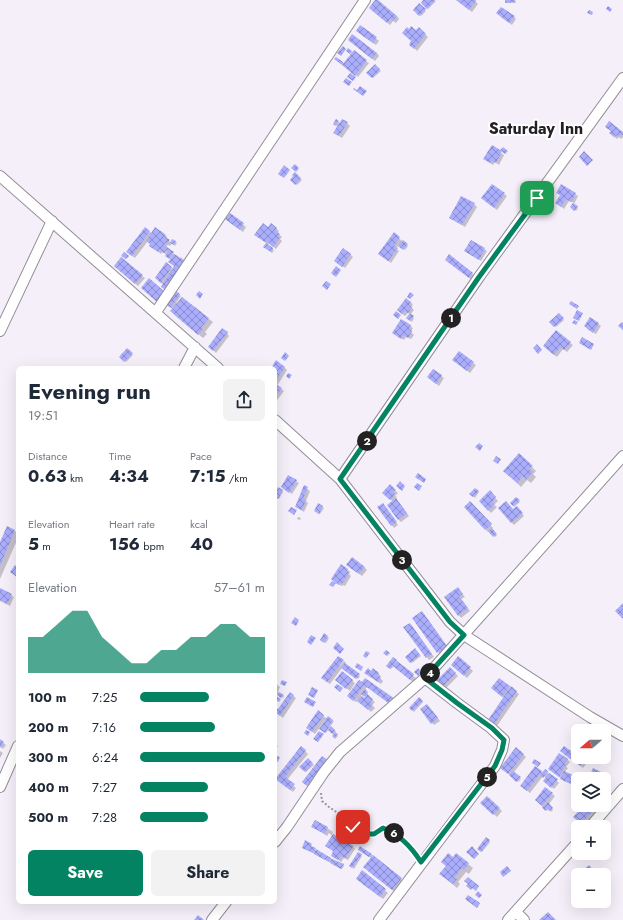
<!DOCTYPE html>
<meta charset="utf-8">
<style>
:root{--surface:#fff;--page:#f2f2f3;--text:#1f2937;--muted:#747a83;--accent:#048363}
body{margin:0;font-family:Jost,sans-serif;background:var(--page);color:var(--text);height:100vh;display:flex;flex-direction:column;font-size:15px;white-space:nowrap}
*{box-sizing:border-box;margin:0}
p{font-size:13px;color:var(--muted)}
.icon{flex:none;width:22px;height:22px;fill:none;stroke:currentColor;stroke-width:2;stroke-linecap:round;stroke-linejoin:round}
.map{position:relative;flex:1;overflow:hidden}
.panel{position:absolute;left:16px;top:366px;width:261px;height:538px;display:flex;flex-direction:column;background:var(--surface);border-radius:6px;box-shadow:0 4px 16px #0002}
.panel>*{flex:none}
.needle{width:26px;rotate:250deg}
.fabs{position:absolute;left:571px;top:724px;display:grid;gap:8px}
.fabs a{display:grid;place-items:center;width:40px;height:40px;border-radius:6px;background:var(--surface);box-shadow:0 4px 16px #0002;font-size:20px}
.pin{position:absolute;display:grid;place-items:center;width:34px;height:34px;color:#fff;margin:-17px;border-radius:8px;box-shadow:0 2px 6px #0006}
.km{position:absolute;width:20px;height:20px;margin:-10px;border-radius:50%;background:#222;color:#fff;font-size:11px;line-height:20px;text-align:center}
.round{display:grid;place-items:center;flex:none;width:42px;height:42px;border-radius:6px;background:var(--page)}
.head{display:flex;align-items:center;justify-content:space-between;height:68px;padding:0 12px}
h1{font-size:22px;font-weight:700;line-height:30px}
.figures{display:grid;grid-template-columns:repeat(3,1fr);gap:6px;height:68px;padding:4px 12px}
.figures div{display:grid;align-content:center}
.figures b{font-size:17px;font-weight:700}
.figures small{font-size:11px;font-weight:400}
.figures p{font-size:11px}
.chart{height:112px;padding:8px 12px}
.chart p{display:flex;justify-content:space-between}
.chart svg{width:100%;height:72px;margin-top:4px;fill:var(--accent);opacity:.7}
.action{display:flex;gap:8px;margin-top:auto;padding:8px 12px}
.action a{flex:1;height:46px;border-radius:6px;background:var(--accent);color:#fff;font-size:16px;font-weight:700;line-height:46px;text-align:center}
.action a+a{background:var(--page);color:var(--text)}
ul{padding:0 12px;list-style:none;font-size:13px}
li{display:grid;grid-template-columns:64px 48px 1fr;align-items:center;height:30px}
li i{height:10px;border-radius:5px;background:var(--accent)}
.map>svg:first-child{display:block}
.shadow{fill:#0003;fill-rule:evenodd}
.building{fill:url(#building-cross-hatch)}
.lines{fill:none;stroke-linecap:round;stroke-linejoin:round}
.minor-casing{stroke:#938d97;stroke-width:12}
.path{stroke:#99949c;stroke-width:2;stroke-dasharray:2 2;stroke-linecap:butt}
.minor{stroke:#fff;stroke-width:10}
.route-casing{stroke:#fff;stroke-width:8}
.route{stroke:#048363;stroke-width:5}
.labels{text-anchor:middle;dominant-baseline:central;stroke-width:3.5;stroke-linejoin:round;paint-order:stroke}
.quarter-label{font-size:16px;font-weight:bold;fill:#222024;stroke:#fff}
</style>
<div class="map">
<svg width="623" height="920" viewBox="0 0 623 920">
<defs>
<pattern id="building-cross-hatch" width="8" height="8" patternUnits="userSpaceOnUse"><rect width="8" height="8" fill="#a9adfb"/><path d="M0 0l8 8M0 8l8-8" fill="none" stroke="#898ccb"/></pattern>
</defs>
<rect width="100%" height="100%" fill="#f5effa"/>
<path class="shadow" d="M425,0H434L436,1L428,9L422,3Z
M457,0H474L478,4L472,12Z
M506,0H515L516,3H507Z
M419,4L426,11L421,16L414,10Z
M373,11L397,16L399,19L396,23L393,21L390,25Z
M500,16L514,17L516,19L512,25Z
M361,26L379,41L376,45L360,34Z
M419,29L428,37L417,51L413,47L410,30L417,32Z
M351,42L377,53L379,56L375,61Z
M347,51L351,52L369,63L358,77L336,59V58L344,64L352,54Z
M375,65L381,71L373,78L367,73Z
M338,122L340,124L347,123L350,126L342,138L334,133L338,127L334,124Z
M612,131L623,133V137L621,139L619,137L617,139L613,136Z
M492,147L504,155L499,165L495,162L493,165L487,161Z
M295,173L302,180L297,185L291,180L295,176Z
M558,193L575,194L578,196L574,204L578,208L576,211L571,207L574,203L569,201L564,209L559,205L561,196Z
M504,194L507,196L497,210L485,201Z
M474,204L477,207L465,227L450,218Z
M230,214L246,227L243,232L229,222Z
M145,228L152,234H165L167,237L166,239L171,243L173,240L177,243L175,246L172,243L170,246L168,245L166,247L178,258L170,293L162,287L164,285L158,281L171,268L173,270L175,266L171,259L168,257L167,255L162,252L161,254L153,248L151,244L148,241L135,258L129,254Z
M268,228H276L279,231L277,233L282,237L280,239L282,241L276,249L269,243L267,245L274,250L272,253L264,247L266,243L258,237Z
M394,234L408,246L405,250L399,245L396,248L399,251L391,263L382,256Z
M484,249L487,251L481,261L465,251Z
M350,254L353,257L345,268L337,263Z
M449,262L472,274L475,276L472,280Z
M118,269L142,276L145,278L138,286Z
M176,292L181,296L176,303L177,304L182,298L213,322L205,332L207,334L203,338L175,315L173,309L169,306Z
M411,302L413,305L411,307L414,310L410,315L414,318L412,322L407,318L410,314L408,313L405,316L401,313Z
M559,314L564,320L556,327L551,322Z
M590,318L601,326L596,334L587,329Z
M402,320L413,328L411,332L414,335L411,339L406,337L404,340L396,335Z
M227,333L229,336L216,353L212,349Z
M570,343L573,345L567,352L563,349L557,357L547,349Z
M127,349L133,355L126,362L120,357Z
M456,362L473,363L476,365L470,373Z
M284,367L287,370L277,386L284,391L275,403V368H272Z
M441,376L444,378L439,386L431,380Z
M519,455L536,471L533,474L536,477L531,483L527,480L521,487L509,475Z
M296,481L299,483L292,494L282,487Z
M390,486L398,493L395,496L397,497L396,499L409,516L401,522L398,519L393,502L384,493Z
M304,487L310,491L306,501L308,503L304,512L296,507Z
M475,489L479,492L475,498L471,494Z
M282,491L283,492L279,499L275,496V494Z
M490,492L498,501L494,505L497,507L491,513L480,501Z
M516,498L520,502L514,507L511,503Z
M470,502L493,528L492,529L497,536L495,537L490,531L488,532L486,530L465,507Z
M318,505L324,508L320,514L316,512Z
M378,507H385L398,525L394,528Z
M519,510L524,516L514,525L511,522L513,511Z
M298,517L301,518L300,520L297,519Z
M7,528L15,531L18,534V538L0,579V544Z
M350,567H364L367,570L362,576Z
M348,570L350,572L349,574L351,576L345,586L343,585L342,586L337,584L332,579Z
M0,589L14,597L10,606L0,601Z
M460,591L465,597L461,599L470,611L461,618L445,597Z
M422,613L450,651L442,657L413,619Z
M412,626L434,657L429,660L405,627Z
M324,635L329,638L326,643L322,641Z
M415,649L421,656L412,663L406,657Z
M458,658L473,671L467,678L455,667Z
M393,659L416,678L413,682L394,666L391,669L388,666Z
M344,661L346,663L345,665L360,676L358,679L342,668L330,684L325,681Z
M450,668L458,676L446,688L438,680Z
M373,669L381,676L380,678L383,681L381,684L368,675Z
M342,673L355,683L350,691L339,683Z
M365,679L367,687L365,690L368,694L367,695L375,702L372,705L375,708L371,712L358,700L356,702L351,699ZM362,694L366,697L364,699L361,696Z
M499,679L519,694L497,726L492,722L504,698L495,691Z
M275,683L280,687L278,692L284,696L283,698L277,694L276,695H275Z
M290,693L296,698L283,718L275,712V709L279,711Z
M419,699L423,702L414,712L410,708Z
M430,708L440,721L434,725L432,723Z
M319,712L327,719L334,721L330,727L336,731L335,733L338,736L335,739L333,736L335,735L328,730L326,733L322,730L326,721L325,720L315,734L310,730Z
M0,740L6,745L3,749L0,746Z
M275,743L278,746L275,749Z
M301,747L308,754L287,780L296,788L293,792L279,781Z
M564,747L586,764L583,768L564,754Z
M0,751L3,753L0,758Z
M523,754L526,757L514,772L521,779L518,782L504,770Z
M308,759L314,765L306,772L301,767Z
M567,759L570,762L566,767L568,768L565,772L579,779H578V787L564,781L552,771Z
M327,761L310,788L306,784Z
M535,767L543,773L545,770L559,783L554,789L547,783L546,778L543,776L530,793L524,788Z
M594,769L603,775L602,779H589Z
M552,794L555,796L549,804L553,810L551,812L549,809L546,811L544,807L539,803Z
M487,797L502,811L497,817L481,803Z
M586,805H589L597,812L585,826L575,817Z
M312,826L327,828L333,832L332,834L353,846L355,849L348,860L344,858L341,862L335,858L334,852L327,846L333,836L329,833L327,836Z
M487,838L490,842L482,852L478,849Z
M311,845L312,848L315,850L343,865L344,866L342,869L304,848Z
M360,851L371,854L405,883L396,893L368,871L371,858Z
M358,853L362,856L354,869L350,866Z
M456,854L473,868L469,874L466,872L458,882L460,884L457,888L445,878L453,858Z
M363,872L388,893L383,899L360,881Z"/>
<path class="building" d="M375,0H378L397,16L393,21L390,19L387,23L369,8Z
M423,0H435L427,9L421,3Z
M456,0H476V1L469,10Z
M505,0H515V2L505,3Z
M419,3L426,9L419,16L413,10Z
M608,6L612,9L610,12L606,9Z
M501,7L515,16L509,23L496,13Z
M589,10L593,12L592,15L587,13Z
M360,25L377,37L373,43L356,31Z
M411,26L416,30L419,27L426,34L414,49L409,45L411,41L402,33L407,27L409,29Z
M352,34L377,53L372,59L348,40Z
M343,46L346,49L341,56L337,53Z
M348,48L352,51L350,54L346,51Z
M354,50L367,60L355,76L342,65Z
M336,57L343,62L342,65L334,59Z
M375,64L380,69L372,78L366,73Z
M350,73L356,77L353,81L347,77Z
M346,78L352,82L349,86L343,82Z
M360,86L367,91L363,96L353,89L354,88L357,90Z
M336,119L339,121L335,126L333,124Z
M342,119L348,122L339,136L333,133Z
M609,121L623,132V136L621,134L618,137L616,135L614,137L609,133L611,131L605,127Z
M522,127L525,130L523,132L520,130Z
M492,145L502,151L496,163L492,161L490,163L483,159Z
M503,147L508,151L505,154L500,150Z
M584,151L593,160L587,166L579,157Z
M295,164L299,168L296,172L291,168Z
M284,165L290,170L284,178L278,174Z
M295,172L301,178L295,185L290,180L293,176L292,175Z
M492,184L505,193L494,208L481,198Z
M561,184L576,193L571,202L566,199L561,207L555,203L560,195L556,193Z
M461,196L475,203L462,225L449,218Z
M573,203L578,206L574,211L570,207Z
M230,213L244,223L240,230L225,219Z
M263,223L268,227L271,223L277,228L275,230L280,234L278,236L280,238L273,247L266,241L265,242L254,235Z
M145,227L150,231L132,256L126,252Z
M155,227L165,234L164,236L170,240L167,244L165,243L164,245L174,252L169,259L165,256L168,252L166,250L164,253L159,250L158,252L149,246L150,244L146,241Z
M394,232L400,237L394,246L398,248L388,261L378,254Z
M172,239L176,241L174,245L170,243Z
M403,240L408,244L403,250L398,246Z
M471,240L485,248L479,260L464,251Z
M266,243L273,248L271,252L263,247Z
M343,248L351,254L342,267L334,261Z
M124,252L129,256L126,259L121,256Z
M174,254L186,261L167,291L161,287L174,266L168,262Z
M449,254L473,273L469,278L445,260Z
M121,257L143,275L135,284L114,266Z
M166,262L172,267L161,283L155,278Z
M336,266L341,270L336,277L331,273Z
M149,278L166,293L158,303L141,288Z
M326,281L331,284L327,290L322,286Z
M176,291L180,294L171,308L166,305Z
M199,291L203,294L200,299L196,295Z
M410,292L414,295L410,299L407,297Z
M182,297L209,318L201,328L203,329L198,335L170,311Z
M406,298L411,302L409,305L412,307L408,313L405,311L402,314L397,310Z
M571,301L579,306L577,309L569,304Z
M577,310L583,313L579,321L573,318Z
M396,311L401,315L398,319L393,315Z
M410,313L414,316L410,321L406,318Z
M559,313L564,318L554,327L549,322Z
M590,317L599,323L593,333L584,326Z
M401,319L411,325L409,329L412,331L408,338L403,335L401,339L392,333Z
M574,320L578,322L576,325L572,323Z
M622,322L623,323V330L618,326Z
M222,328L228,332L213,351L208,347Z
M556,330L571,342L564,350L560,347L554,355L543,346Z
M582,337L594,344L591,350L579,343Z
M537,344L542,350L538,354L533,348Z
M127,348L133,353L124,362L119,357Z
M459,351L474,362L467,371L452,360Z
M285,352L289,356L285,361L281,358Z
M276,360L285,367L275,382V368H271Z
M433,369L442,375L436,384L427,377Z
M288,373L292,375L289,379L286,376Z
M276,384L282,388L275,397V386Z
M479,443L483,446L480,451L475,447Z
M519,453L533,466L529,469L533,472L526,480L523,476L517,483L503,471Z
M496,456L501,459L498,464L493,461Z
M418,473L426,479L424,483L415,477Z
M288,475L297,480L289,493L281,487Z
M400,481L405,486L402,491L396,486Z
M417,483L422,486L419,491L414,487Z
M390,484L396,490L393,492L395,494L390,500L382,493Z
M304,485L308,487L303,499L306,500L302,510L295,507Z
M278,487L283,490L278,499L275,497V492Z
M475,488L479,491L473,497L469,494Z
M490,490L496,497L492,502L495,504L488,511L479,501Z
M516,497L520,500L513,506L510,503Z
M396,498L407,513L398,520L387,505Z
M470,501L492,524L485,530L464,507Z
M506,501L513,509L517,506L523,513L511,523L498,508Z
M318,503L323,506L319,514L314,511Z
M383,503L397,522L391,526L377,507Z
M291,507L297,510L294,515L288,511Z
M7,526L15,530L0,566V542Z
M492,528L497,534L493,537L488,531Z
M352,557L365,567L359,574L346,565Z
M341,564L348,569L347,571L349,573L342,584L340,583L339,585L331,579Z
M15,565L18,568V578L10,572Z
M332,581L336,583L333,587L329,585Z
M458,587L463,594L459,596L468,608L458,616L444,597Z
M0,588L12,594L7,604L0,600Z
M623,603V619L615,611Z
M422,611L447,646L437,653L412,618Z
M295,617L299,620L296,626L291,623Z
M410,623L432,654L426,658L403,627Z
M324,633L328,636L324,643L320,640Z
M311,635L316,638L311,645L307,642Z
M337,642L344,649L340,654L333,648Z
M415,648L420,655L410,663L405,657Z
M386,650L390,653L387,656L383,653Z
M366,651L370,653L366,658L363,656Z
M338,656L344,660L327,682L321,678Z
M458,656L471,667L464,676L451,665Z
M393,657L397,660L390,669L386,666Z
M397,661L414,674L410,680L393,666Z
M345,663L360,674L356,679L341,668Z
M357,663L363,667L361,671L355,667Z
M450,667L456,673L443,686L437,680Z
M368,668L371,671L373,668L379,673L378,675L381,678L378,682L364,673Z
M418,668L422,672L418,676L414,672Z
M342,671L353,680L346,689L335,680Z
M365,678L395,699L391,705L364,685L353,701L347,696L359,680L362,682Z
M499,678L510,686L502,697L491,688Z
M282,680L287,682L285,686L280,684Z
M337,684L343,688L340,692L334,687Z
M511,686L517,691L494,724L488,720Z
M312,687L318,690L314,698L308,695Z
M365,689L368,692L364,697L361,694Z
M279,692L284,695L281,698L277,695Z
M290,692L294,695L280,716L275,712V707L278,709Z
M367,694L373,699L370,702L373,704L368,710L357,701L362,696L364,698Z
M276,696L281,699L279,702L275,700Z
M307,697L316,702L313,707L304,702Z
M419,697L423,701L412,711L409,708Z
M427,704L438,718L431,724L420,709Z
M318,710L324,715L312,732L306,728Z
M328,716L333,720L325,733L319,729Z
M331,726L335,730L332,734L328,730Z
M306,730L310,732L308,736L304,733Z
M319,731L324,734L318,742L313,739Z
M335,732L338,734L334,738L332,736Z
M0,739L4,742L0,748Z
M301,746L306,750L285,777L295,784L290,790L275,779Z
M564,746L584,760L580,766L560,751Z
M516,747L524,754L508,774L500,768Z
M559,753L568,759L564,764L566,765L562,771H563L559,777L548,769Z
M275,755L280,757L278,762L275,761Z
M322,756L328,760L307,786L302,782Z
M308,758L313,763L305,772L299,767Z
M534,759L541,763L538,767L532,763Z
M535,766L542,771L527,791L520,786Z
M593,768L601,772L598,779H588Z
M545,769L548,771L543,778L540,775Z
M513,771L521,777L516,782L509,775Z
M564,771L582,779H578V787L560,779Z
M549,773L558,779L551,788L543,781Z
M545,787L553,793L542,806L535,800Z
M487,796L500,808L493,815L480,803Z
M548,802L553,808L549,811L547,808L545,811L542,807Z
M584,805H591L595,809L581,824L573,817Z
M315,820L328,827L325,834L311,827Z
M333,834L353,846L346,858L341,856L338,860L331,856L333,851L325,846Z
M486,837L490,840L481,852L477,849Z
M305,840L312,844L311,846L316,848L313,853L302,848Z
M360,846L372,854L369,857L358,850Z
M472,846L479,854L474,859L466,852Z
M316,849L331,858L329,862L314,854Z
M358,852L362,854L352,868L349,866Z
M448,853L453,857L456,853L469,863L464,870L462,868L454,878L457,879L453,884L439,874L446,866L441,862Z
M373,855L402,878L392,890L363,867Z
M332,859L344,864L341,869L330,863Z
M589,865L596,873L594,875H584L581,872Z
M507,866L511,871L503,877L500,872Z
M362,870L386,889L380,897L356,879Z
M468,877L479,886L476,891L472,888L471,890L466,886L468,884L464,881Z
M478,891L482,895L479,898L475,895Z
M468,895L480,903L477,908L465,899Z
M548,912L556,920H539Z
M198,915L204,920H194Z"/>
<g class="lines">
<defs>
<path id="minor" d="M0,176L218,368
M156,312C226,208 295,104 365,0
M0,331L52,221
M184,368L195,347
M275,420L340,479L450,622L464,635L590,717L623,736
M340,479L479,277L623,78
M0,787L18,746
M590,827L623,789
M275,842L287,827L324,772L340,752L425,678L623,456
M516,912L524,920
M212,920L226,902
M379,920L495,766L502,750L504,740L491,728L457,703L425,678
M508,920L578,842"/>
</defs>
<use href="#minor" class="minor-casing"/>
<path class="path" d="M321,793L322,801L329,807L338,813L353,827L364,830L368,834H374L383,828L393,832L417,854"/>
<use href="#minor" class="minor"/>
</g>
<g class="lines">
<defs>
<path id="route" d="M353,827L364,830L368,834H374L383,828C399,834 412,848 421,862L495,766L502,750L504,740L492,728L457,703L425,678L464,635L450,622L340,479L479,277L537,198"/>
</defs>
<use href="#route" class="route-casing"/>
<use href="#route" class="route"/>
</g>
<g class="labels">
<g class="quarter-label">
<text x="536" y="128">Saturday Inn</text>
</g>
</g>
</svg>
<div class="fabs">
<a><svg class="needle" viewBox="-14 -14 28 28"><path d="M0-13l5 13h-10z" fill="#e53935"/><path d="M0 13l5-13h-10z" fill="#747a83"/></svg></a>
<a><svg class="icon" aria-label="layers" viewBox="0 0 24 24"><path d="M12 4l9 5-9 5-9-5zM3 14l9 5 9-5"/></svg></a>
<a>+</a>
<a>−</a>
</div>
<div class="pin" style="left:537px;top:198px;background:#1e9e55"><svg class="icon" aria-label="arrive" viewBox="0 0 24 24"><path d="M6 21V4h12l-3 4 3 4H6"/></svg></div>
<div class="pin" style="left:353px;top:827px;background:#d93025"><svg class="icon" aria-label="check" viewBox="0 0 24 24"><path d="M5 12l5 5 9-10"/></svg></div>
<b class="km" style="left:451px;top:318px">1</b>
<b class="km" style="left:367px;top:441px">2</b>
<b class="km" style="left:402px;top:560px">3</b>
<b class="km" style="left:430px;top:673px">4</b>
<b class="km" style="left:487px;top:777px">5</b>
<b class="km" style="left:394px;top:833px">6</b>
<section class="panel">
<div class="head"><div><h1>Evening run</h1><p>19:51</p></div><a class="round"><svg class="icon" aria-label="share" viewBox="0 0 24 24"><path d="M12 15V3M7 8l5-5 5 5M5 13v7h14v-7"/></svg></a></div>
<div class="figures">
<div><p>Distance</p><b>0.63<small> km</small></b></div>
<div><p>Time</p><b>4:34</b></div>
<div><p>Pace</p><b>7:15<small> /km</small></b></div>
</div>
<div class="figures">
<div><p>Elevation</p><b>5<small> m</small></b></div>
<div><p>Heart rate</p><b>156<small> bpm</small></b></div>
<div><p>kcal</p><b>40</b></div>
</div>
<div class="chart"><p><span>Elevation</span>57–61 m</p>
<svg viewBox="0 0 160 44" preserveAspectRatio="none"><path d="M0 44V22L10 22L20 14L30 6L40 6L50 22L60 30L70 38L80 38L90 30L100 30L110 22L120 22L130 14L140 14L150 22L160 22V44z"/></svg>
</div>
<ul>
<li><b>100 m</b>7:25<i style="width:55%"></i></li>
<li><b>200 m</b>7:16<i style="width:60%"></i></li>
<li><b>300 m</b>6:24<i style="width:100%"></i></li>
<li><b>400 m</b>7:27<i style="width:54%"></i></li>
<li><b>500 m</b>7:28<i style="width:54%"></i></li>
</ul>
<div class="action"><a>Save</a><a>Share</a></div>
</section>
</div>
